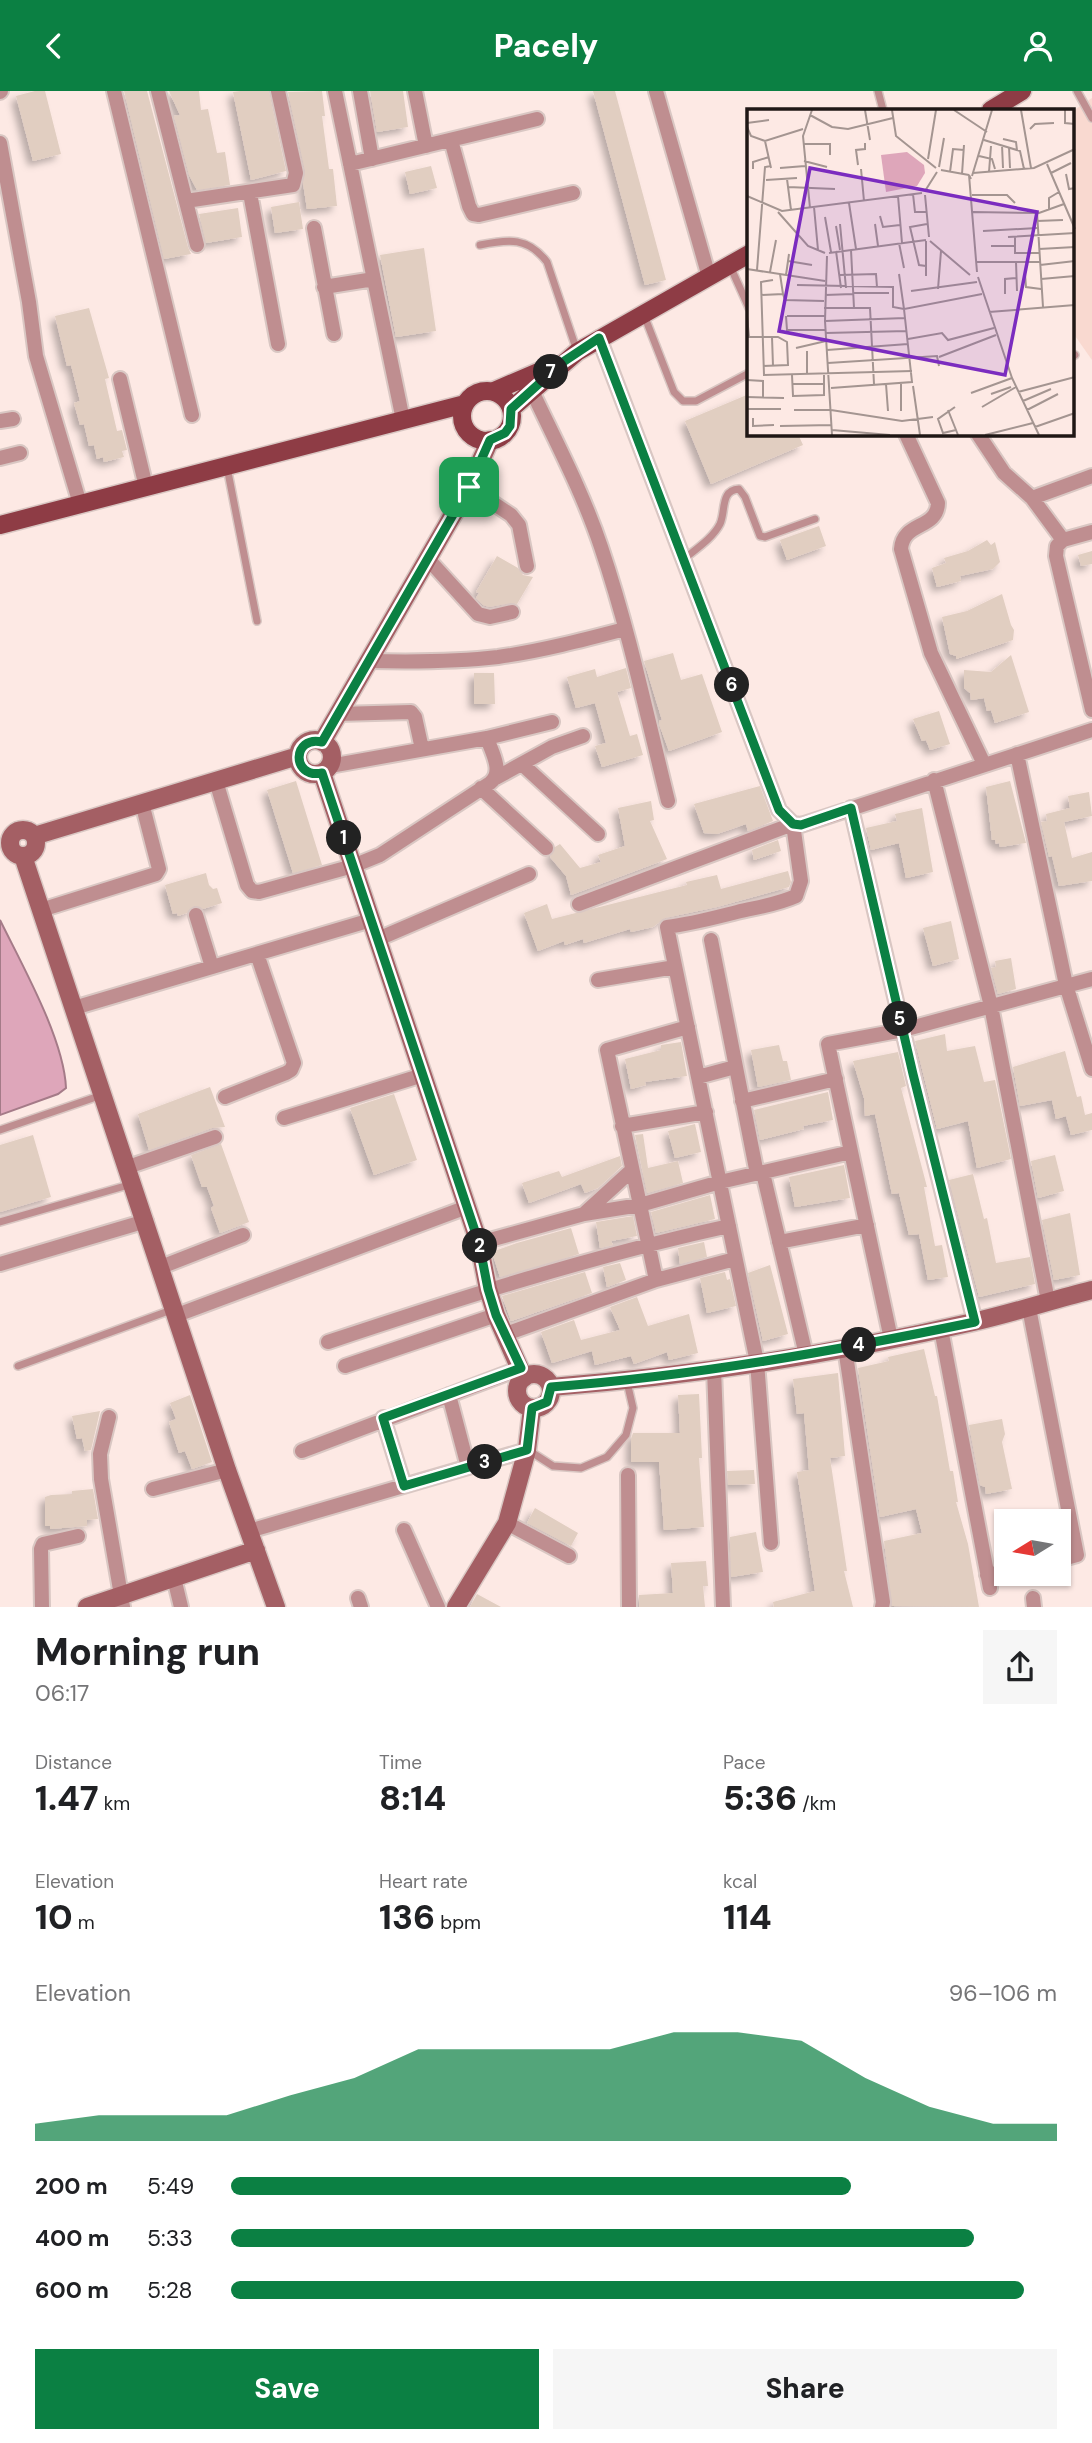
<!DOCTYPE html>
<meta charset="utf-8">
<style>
:root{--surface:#fff;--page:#f6f6f6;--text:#202124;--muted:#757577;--accent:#0b8043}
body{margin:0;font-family:"DM Sans",sans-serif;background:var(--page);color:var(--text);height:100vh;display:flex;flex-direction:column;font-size:26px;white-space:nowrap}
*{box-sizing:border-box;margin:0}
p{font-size:23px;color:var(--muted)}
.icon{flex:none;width:38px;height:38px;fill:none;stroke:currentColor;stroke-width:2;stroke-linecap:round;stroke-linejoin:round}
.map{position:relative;height:1516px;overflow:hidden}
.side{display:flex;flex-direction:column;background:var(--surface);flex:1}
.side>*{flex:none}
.needle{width:46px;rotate:259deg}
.tools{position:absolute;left:994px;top:1418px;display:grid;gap:14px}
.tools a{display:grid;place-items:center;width:77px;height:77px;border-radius:0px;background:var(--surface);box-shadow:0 2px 5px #0004;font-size:35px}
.pin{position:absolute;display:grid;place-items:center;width:60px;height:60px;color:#fff;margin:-30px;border-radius:14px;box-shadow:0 4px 10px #0006}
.km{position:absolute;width:35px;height:35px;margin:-18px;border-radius:50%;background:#222;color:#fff;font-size:19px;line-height:35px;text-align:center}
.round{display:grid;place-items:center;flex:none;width:74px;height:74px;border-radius:0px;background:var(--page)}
.summary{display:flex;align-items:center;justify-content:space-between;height:119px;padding:0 35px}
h1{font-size:38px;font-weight:800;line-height:52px}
.metrics{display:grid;grid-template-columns:repeat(3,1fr);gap:10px;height:119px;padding:7px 35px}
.metrics div{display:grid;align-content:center}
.metrics b{font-size:35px;font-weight:800}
.metrics small{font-size:19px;font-weight:400}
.metrics p{font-size:19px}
.chart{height:196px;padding:14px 35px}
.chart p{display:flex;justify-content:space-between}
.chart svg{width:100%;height:126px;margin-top:7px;fill:var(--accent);opacity:.7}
.cta{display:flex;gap:14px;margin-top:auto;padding:14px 35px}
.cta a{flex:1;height:80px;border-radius:0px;background:var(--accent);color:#fff;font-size:28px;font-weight:800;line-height:80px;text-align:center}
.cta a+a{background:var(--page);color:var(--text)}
ul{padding:0 35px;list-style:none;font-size:23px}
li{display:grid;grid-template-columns:112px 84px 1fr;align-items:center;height:52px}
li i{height:18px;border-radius:9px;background:var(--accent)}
header{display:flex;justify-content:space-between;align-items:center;height:91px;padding:0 35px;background:var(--accent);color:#fff;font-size:32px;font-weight:800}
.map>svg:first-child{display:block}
.built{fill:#f9d9d0}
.water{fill:#dea6ba;stroke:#a57b88;stroke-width:2}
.building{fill:#e1cec1;filter:url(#shadow)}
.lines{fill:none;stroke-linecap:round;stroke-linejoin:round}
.lane-casing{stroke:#d9c7c3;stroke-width:10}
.street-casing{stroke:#d9c7c3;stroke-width:18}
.secondary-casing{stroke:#d9c7c3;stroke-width:21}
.primary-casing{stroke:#d9c7c3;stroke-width:21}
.lane{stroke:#bf8e90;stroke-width:7}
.street{stroke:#bf8e90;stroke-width:14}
.secondary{stroke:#a45f64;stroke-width:18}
.primary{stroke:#8e3c45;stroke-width:18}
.route-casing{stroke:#fff;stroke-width:14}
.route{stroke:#0b8043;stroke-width:9}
.inset-road{fill:none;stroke:#a49591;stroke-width:2}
.view{fill:#7b2cbf;fill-opacity:0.15;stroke:#7b2cbf;stroke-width:3.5}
.inset-edge{fill:none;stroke:#1f1715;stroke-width:3.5}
</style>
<header><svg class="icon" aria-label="back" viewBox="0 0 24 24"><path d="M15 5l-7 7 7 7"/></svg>Pacely<svg class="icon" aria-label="person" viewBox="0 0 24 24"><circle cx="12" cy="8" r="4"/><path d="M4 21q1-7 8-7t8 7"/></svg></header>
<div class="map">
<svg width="1092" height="1516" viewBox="0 0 1092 1516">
<defs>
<filter id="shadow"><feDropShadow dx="-5" dy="5" stdDeviation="3.5" flood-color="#0004"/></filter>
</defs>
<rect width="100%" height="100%" fill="#fde9e4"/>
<path class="built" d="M1092,7V269L1073,242V20Z"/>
<path class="water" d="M0,829C22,874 64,948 66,997L58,1003L0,1024Z"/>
<path class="building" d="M35,0H45L61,63L33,70L16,5Z
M124,0H147L188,156L191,163L164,168Z
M169,0H199L201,19L208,18L217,62L225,61L230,94L197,99L189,84L174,25L180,24Z
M240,0H269L286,80L251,89L233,1Z
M322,0L325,25H322L329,78H333L337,115L307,118L303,92L305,80L288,1Z
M370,0H403L408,36L377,41Z
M593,0H615L666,189L645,194Z
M431,75L437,97L410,103L405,81Z
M299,111L303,138L275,142L271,116Z
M238,117L242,146L206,152L199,123Z
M424,157L436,240L396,246L380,164Z
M89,217L109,287L105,288L117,340L122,339L127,359L122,360L124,366L104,371L103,366L97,368L94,354L89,355L84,333L80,334L74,312L80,310L71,274L67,275L55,225Z
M749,303V343H798L803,354L711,393L685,330Z
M819,435L826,455L787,469L780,449Z
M987,449L991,454L995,451L1000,471L993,478L960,485L961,490L937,496L932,477L946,472L944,467L968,460Z
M1092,460V473L1081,475L1078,464Z
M497,465L518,477L523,484L533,486L517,513L511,512L489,516L483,514L476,507L479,502L476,501Z
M1002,503L1011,534L1014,539L1013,549L956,568V565L950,563L942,526L967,520Z
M673,562L681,589L702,583L722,641L669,660L659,633V630L662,629L644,570Z
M1011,564L1029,621L995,632L991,619L987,620L984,607L971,609L970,602L964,597V579L991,581Z
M626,577L631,597L617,601L630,645L637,643L643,664L602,676L595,655L606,652L595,612L576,617L567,586L595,578L597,586Z
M474,582H494L495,613H474Z
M939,620L950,653L930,659L926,649L922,650L913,628Z
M296,690L322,774L293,782L267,699Z
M1010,690L1026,752L1000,756L999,752L996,753L995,749H992L986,696Z
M760,695L773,730L748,740L746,733L717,743L704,742L694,713Z
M1089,701L1092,725L1064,731L1072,767L1092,761V790L1059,795L1052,765L1049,766L1041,731L1047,730L1046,723L1070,717L1068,705Z
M651,710L654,729L650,730L667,768L571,804L566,785L550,766L555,756L560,753L580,777L601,771L598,764L625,755L618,717Z
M922,717L933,781L906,787L899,752L871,759L866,737L897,730L895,723Z
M778,749L781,760L754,769L752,759Z
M788,780L791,791L789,796L717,816L665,827L653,836L631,841L630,838L584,852L583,848L565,854L564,850L538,860L524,822L547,813L552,828L687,794L686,791L717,784L721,798Z
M206,782L209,794L213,798L217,797L222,812L203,818L194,815L187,822L178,825L177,822L173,823L165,794Z
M951,830L959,868L933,875L923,837Z
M1011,867L1016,898L998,903L991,877L996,876L995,870Z
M945,943L947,960L975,955L984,991L995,989L1011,1068L977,1077L968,1030L937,1038L915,950Z
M681,951L687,985L645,991L646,994L631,998L625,968L661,959V954Z
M779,954L783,970H787L791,989L758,996L751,959Z
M1065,960L1077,1006L1081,1005L1085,1024L1092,1022V1039L1071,1044L1066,1025L1056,1028L1052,1009L1020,1015L1013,976Z
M898,961L906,995L901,997L927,1096H924L935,1155L942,1154L948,1186L928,1189L919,1143L909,1144L899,1102L892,1103L875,1023L865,1025L864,1007L853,970Z
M210,996L225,1036L212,1037L149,1059L138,1023Z
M828,1001L833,1029L803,1035L804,1038L760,1049L754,1019Z
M394,1003L417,1069L374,1084L350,1017Z
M695,1033L701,1061L675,1067L668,1040Z
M643,1043L648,1077L678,1070L683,1092L647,1102L635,1044Z
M33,1044L51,1106L0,1121V1054Z
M221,1053L249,1131L220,1142L211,1117L214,1115L207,1096H202L191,1064Z
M1055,1064L1064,1100L1038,1107L1031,1070Z
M620,1065L622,1075L598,1097L585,1102L581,1093L529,1112L522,1092L559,1080L562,1086Z
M844,1074L850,1107L795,1116L789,1086Z
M973,1083L984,1128L987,1127L996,1172L1030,1166L1035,1193L979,1206L949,1089Z
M710,1104L715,1128L656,1142L651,1121Z
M1070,1122L1080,1184L1054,1189L1042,1129Z
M633,1125L637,1145L611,1150L613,1154L600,1157L596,1131Z
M571,1137L579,1163L500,1186L492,1161L517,1152Z
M704,1151L707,1166L680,1173L678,1157Z
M620,1172L626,1189L607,1196L603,1176Z
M770,1174L788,1243L763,1250L748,1182Z
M585,1181L592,1202L511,1230L502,1205Z
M725,1181L727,1189L730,1188L736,1215L707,1222L700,1187Z
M637,1206L648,1235L689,1223L698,1262L669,1269L667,1261L634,1273L631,1265L595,1274L592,1260L552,1272L541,1241L574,1229L581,1249L620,1239L610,1216Z
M924,1258L935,1305H937L950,1380H953L958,1411H956L968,1453L979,1516L892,1515L884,1450L922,1442L916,1418L880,1426L858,1277L889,1270L888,1266Z
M838,1282L845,1365L830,1367L847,1480H844L853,1516H774L773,1511L815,1500L797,1381L809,1379L804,1322L797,1323L793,1288Z
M699,1303L702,1367H699L704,1436L664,1439L659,1371H631V1348L633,1342H680L678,1304Z
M190,1304L212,1371L192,1378L185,1360L179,1362L169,1331L176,1328L170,1312Z
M100,1320L91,1359L85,1360L82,1347L77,1348L72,1325Z
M1002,1328L1005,1343L1002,1351L1012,1398L986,1403L985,1396L980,1394L969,1334Z
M754,1379L755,1393L728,1394L727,1380Z
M93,1398L98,1428L87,1429V1435L50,1438V1435H45V1406L51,1404L72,1403V1400Z
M535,1417L578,1442L571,1455L527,1432Z
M756,1441L763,1481L731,1486L730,1446Z
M706,1470L708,1495H703L705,1516H639V1504L673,1502L671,1472Z
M477,1503L501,1516H470Z"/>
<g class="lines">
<defs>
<path id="lane" d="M878,0L883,19
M1077,0L1092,27
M480,154C509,148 528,146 547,171L577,260
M730,175L749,217
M644,224L674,301L683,310H696L749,282
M1073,265L1075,264
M227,376L257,530
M684,468C696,458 713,447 720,433C726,420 720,399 739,398L745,406L760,445L765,446L815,428
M0,1039L102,1004
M0,1131L132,1093
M18,1275L174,1218
M528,1359L553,1375L581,1377L607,1366L626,1344L633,1317L627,1291"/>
<path id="street" d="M114,0L192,324
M158,0L197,154
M335,0L403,329
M360,0L372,68
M415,0L426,55
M656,0L709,186
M0,1L1,0
M451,49L469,115L473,123L479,124L573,102
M0,52L29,211L36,265L80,413
M350,73L537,28
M250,102L278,253
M186,110L293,94L296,82L278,0
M314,137L334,243
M324,196L374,188
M599,247L779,719L793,733L801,734L1092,639
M120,288L146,396
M532,300C556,351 583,402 601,456C629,539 647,625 668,710
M0,330L13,328
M906,343L938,412C937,439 903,430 901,458L931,562L984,673
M978,343L1004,382L1032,407L1063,449
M0,367L20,362
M469,396L511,424L519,434L527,475
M1032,407L1092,385
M1092,441L1063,449L1057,455L1056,465L1092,619
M428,468L478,523L490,526L512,521
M369,570C412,571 455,571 498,566C541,560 583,549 625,538
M338,623L411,621L415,626L422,658
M1017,663L1066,894L1092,978
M522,673L598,743
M330,675L487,647L552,631
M496,687L552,656L583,645
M934,689L991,915L1048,1210
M216,690L247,794L252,800L259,801L353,775L380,764L490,692C504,681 492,662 487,647
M481,697L546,757
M851,717L913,983L975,1231
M579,813L793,733L801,790L796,805C776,814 758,816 737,821C713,827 691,833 667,836L757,1271L771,1452
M41,819L156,783L159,778L142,712
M196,824L212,876
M378,848L529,783
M711,849L757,1083
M598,889L675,876
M74,917L371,829
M698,986L735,976
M225,1006L286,982L291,979L294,972L257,863
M742,1010L836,988
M284,1027L423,984
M622,1035L706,1021
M128,1076L215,1046
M763,1082L806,1264
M585,1122L632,1079
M779,1151L867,1134
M479,1152L584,1123L640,1114L720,1091L851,1061
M0,1173L146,1130
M161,1176L243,1144
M656,1189L607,959L688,936
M1029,1217L1077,1464L1059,1469
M177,1224L467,1116
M941,1238L990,1497
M506,1243L656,1189L735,1168
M891,1248L828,953L903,939L1092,888
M328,1251C460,1207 592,1165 729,1135
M845,1257L883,1511L882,1516
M345,1275L496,1224
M714,1278L723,1516
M449,1304L468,1376
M109,1326L100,1363L101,1388L123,1516
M383,1327L404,1395
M302,1360L521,1277
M628,1384L629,1516
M153,1398L227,1379
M507,1432L569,1465
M404,1439L438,1516
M249,1440L527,1359
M987,1484L1006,1480
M174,1487L181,1516
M358,1507L361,1516
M1033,1507L1034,1516
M42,1516L41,1458L43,1453L78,1445"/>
<path id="secondary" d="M298 666a17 17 0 1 1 34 0a17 17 0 1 1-34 0Z
M322,651L469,396L490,349
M322,682L479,1152L488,1198L496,1224L524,1287
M10 752a13 13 0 1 1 26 0a13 13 0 1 1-26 0Z
M34,745L298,665
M23,765L227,1379L276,1516
M517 1300a17 17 0 1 1 34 0a17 17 0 1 1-34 0Z
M551,1296C692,1285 834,1263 973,1231C1013,1222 1052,1209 1092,1199
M87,1516L256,1459
M456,1516L507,1432L527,1359L532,1317"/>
<path id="primary" d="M991,19L1022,0
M494,300L550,276
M462 325a25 25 0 1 1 50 0a25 25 0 1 1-50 0Z
M511,318L577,261L749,163
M0,434L465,313"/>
</defs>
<use href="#lane" class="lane-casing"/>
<use href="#street" class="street-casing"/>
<use href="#secondary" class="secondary-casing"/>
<use href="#primary" class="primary-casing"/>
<use href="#lane" class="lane"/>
<use href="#street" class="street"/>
<use href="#secondary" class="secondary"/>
<use href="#primary" class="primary"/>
</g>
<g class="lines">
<defs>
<path id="route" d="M599,247L779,719L793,733L801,734L851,717L913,983L975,1231C835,1260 693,1285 551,1296L547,1311L532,1317L527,1359L404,1395L383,1327L521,1277L496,1224L488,1198L479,1152L322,682C291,688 292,644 322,651L469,396L490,349L505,342L510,335L511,318L563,271Z"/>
</defs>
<use href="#route" class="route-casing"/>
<use href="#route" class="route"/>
</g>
<g transform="translate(747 18)">
<rect width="327" height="327" fill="#fde9e4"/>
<path d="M160,43L177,56L178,64L170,77L139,83L134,46Z" fill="#dea6ba"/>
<path class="inset-road" d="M118,1L123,31M145,1L149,27L189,59M207,1L240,23M274,1L284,59M318,1V14L328,15M63,6L85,18L101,20L146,9M0,14L22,11M0,18L4,27L18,32L56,20M283,20L288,15L307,14M256,30L269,33L270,41M237,31L273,42L277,60M18,32L24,59M56,35H83V46M255,36L256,59M262,38L263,59M232,47L245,50L248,60M181,50L189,1M57,52L80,58M300,55L328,120M111,56L109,41L118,40V34M192,58L197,29M33,59L58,57M6,60V53L22,48M114,60L117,92M194,61L222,66M203,63L206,40L217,41M242,63L244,37M226,64L287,59L328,40M304,64L324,54M215,65L217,36M319,65L322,80L328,79M225,67L245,1M40,70L44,101M224,70L222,66L230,163M19,71L50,69M41,78L88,80M178,82L190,63M166,85L168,103H179M178,86L182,128M225,86H260L268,94M0,87L35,102L175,84M151,87L155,134M102,94L109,140M67,98L71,141M63,99L56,27L65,1M302,100V89L312,83M31,103L61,137L78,144M226,103L292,104L317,95M290,103L296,198M133,107L136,118L153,116M78,108L84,143M290,112L316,111M93,115L99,179M128,115L131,137M89,117L93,141M236,122L290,119M261,128L328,124M268,128V144H292M179,132V167M183,132L223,166M152,134L157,159M244,137H267M292,140L328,138M104,141L107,199M89,142L94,179M82,144L179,131M80,147L78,212L85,326M41,152L65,156M229,153H293M269,153L270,182M293,156L328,152M179,157L172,156L163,118L180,115M0,160L78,172M10,161L18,58L24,57M23,163L29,131M278,165L279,178L294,180M39,166L42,145M93,166L129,165L130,178M231,168L265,269L292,326M294,170L328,167M26,171L14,173L17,266L165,262M50,176L146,178V198L157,200L152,165M191,180L194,142M164,182L230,173M106,184H142M36,185L38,191L77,192M258,185V170L269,169M14,186L36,185L33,165M78,186L106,185M77,199H123L127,275M242,203L328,196M0,207L2,228M39,207L40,221H78M40,207H78M78,212L158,209M79,224L160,222M0,228H31L40,233L41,256L16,257M25,228L26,257M161,230L195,224L201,231L247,219M49,239L79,232M80,241L161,235M192,248L249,226M81,254L190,247L192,257M45,266L46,287L77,286V266M60,266V242M0,271L16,272V288M154,274V302M45,275H77M139,275L141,302M166,277L173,326M84,279L165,273L157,200L235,185M271,283L328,268M224,284L265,269M244,285L264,278M0,288L37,289M276,292L304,280M208,298L191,310L196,324L209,321M235,298L269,278M0,300H34M47,301H84L155,312L186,308M201,301L211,326M280,301L311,285M6,309V317L27,316M33,317L85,316M288,318L328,304M85,321L143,326M238,326L286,314"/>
<path class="view" d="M63,59L290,103L258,266L32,222Z"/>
<rect width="327" height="327" class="inset-edge"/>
</g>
</svg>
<div class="tools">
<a><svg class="needle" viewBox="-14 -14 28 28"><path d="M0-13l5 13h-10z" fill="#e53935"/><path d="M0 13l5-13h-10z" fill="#757577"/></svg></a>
</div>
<div class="pin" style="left:469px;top:396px;background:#1e9e55"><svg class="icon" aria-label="arrive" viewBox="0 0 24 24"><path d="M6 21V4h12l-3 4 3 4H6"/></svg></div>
<b class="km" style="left:344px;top:747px">1</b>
<b class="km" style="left:480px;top:1155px">2</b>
<b class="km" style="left:485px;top:1371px">3</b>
<b class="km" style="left:859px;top:1254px">4</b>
<b class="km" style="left:900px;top:928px">5</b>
<b class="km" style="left:732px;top:594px">6</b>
<b class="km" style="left:551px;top:281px">7</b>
</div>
<section class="side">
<div class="summary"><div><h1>Morning run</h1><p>06:17</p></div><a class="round"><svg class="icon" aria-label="share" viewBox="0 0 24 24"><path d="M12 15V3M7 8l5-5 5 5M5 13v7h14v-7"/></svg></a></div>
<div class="metrics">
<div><p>Distance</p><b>1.47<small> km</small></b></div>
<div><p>Time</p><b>8:14</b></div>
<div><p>Pace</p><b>5:36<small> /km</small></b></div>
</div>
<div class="metrics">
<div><p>Elevation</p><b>10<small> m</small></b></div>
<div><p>Heart rate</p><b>136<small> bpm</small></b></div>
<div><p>kcal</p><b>114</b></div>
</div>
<div class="chart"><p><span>Elevation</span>96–106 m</p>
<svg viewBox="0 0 160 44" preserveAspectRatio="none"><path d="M0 44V38L10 35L20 35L30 35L40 28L50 22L60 12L70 12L80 12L90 12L100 6L110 6L120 9L130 22L140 32L150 38L160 38V44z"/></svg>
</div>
<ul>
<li><b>200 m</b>5:49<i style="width:75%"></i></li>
<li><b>400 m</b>5:33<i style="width:90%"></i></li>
<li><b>600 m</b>5:28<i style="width:96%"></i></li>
</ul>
<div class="cta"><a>Save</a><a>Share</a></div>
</section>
